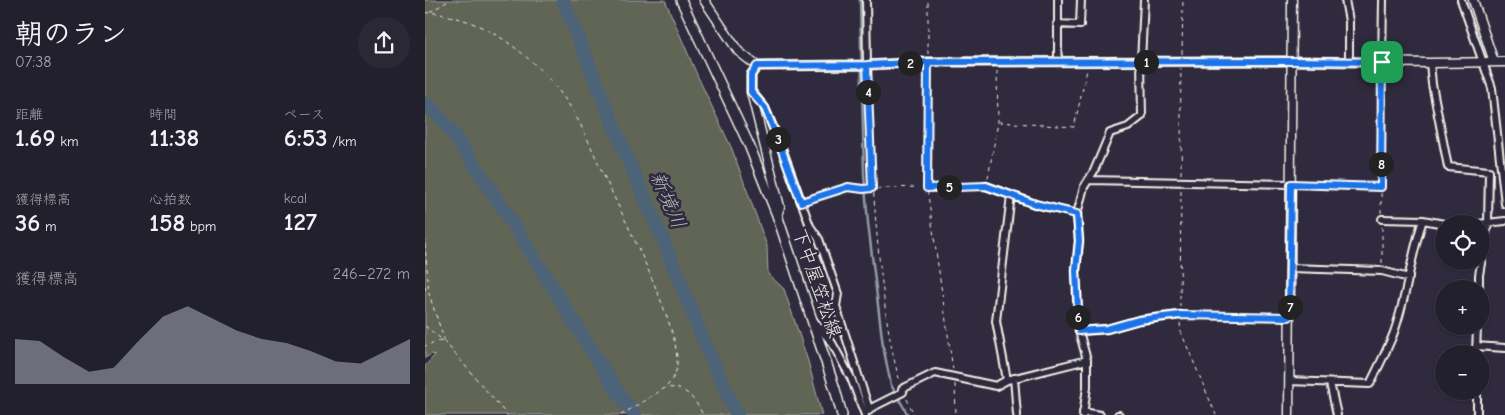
<!DOCTYPE html>
<html lang="ja">
<meta charset="utf-8">
<style>
:root{--surface:#23202e;--page:#2b2836;--text:#f1f3f6;--muted:#a3a3aa;--line:#403e4a;--accent:#8c9099}
body{margin:0;font-family:"Comic Neue","Klee One",sans-serif;background:var(--page);color:var(--text);height:100vh;display:flex;flex-direction:column;font-size:19px;white-space:nowrap}
*{box-sizing:border-box;margin:0}
p{font-size:16px;color:var(--muted)}
.icon{flex:none;width:28px;height:28px;fill:none;stroke:currentColor;stroke-width:2;stroke-linecap:round;stroke-linejoin:round}
.map{position:relative;flex:1;overflow:hidden}
.drawer{display:flex;flex-direction:column;background:var(--surface);width:425px}
.drawer>*{flex:none}
.controls{position:absolute;left:1010px;top:215px;display:grid;gap:10px}
.controls a{display:grid;place-items:center;width:55px;height:55px;border-radius:50%;background:var(--surface);box-shadow:0 1px 4px #0004,0 0 0 1px var(--line);font-size:25px}
.pin{position:absolute;display:grid;place-items:center;width:42px;height:42px;color:#fff;margin:-21px;border-radius:10px;box-shadow:0 2px 8px #0006}
.km{position:absolute;width:25px;height:25px;margin:-12px;border-radius:50%;background:#222;color:#fff;font-size:14px;line-height:25px;text-align:center}
.round{display:grid;place-items:center;flex:none;width:52px;height:52px;border-radius:26px;background:var(--page)}
.headline{display:flex;align-items:center;justify-content:space-between;height:85px;padding:0 15px}
h1{font-size:28px;font-weight:800;line-height:38px}
.stats{display:grid;grid-template-columns:repeat(3,1fr);gap:8px;height:85px;padding:5px 15px}
.stats div{display:grid;align-content:center}
.stats b{font-size:25px;font-weight:800}
.stats small{font-size:14px;font-weight:400}
.stats p{font-size:14px}
.chart{height:140px;padding:10px 15px}
.chart p{display:flex;justify-content:space-between}
.chart svg{width:100%;height:90px;margin-top:5px;fill:var(--accent);opacity:.7}
main{display:flex;flex:1;min-height:0}
.map>svg:first-child{display:block}
.green{fill:#606557;stroke:#aaaba0}
.lines{fill:none;stroke-linecap:round;stroke-linejoin:round}
.stream{stroke:#909ca5;stroke-width:2.5}
.river{stroke:#4e6478;stroke-width:14}
.minor-casing{stroke:#f4f1e8;stroke-width:10}
.tertiary-casing{stroke:#f4f1e8;stroke-width:11}
.secondary-casing{stroke:#f4f1e8;stroke-width:12}
.path{stroke:#f4f1e8;stroke-width:1;stroke-dasharray:4 4;stroke-linecap:butt}
.minor{stroke:#2f2a3d;stroke-width:6}
.tertiary{stroke:#2f2a3d;stroke-width:8}
.secondary{stroke:#2f2a3d;stroke-width:9}
.route-casing{stroke:#fff;stroke-width:10}
.route{stroke:#1a73e8;stroke-width:6}
.labels{text-anchor:middle;dominant-baseline:central;stroke-width:5;stroke-linejoin:round;paint-order:stroke}
.street-label{font-size:19px;fill:#f4f1e8;stroke:#2f2a3d}
.water-label{font-size:20px;font-style:italic;fill:#b2b9bb;stroke:#2f2a3d}
</style>
<main>
<section class="drawer">
<div class="headline"><div><h1>朝のラン</h1><p>07:38</p></div><a class="round"><svg class="icon" aria-label="share" viewBox="0 0 24 24"><path d="M12 15V3M7 8l5-5 5 5M5 13v7h14v-7"/></svg></a></div>
<div class="stats">
<div><p>距離</p><b>1.69<small> km</small></b></div>
<div><p>時間</p><b>11:38</b></div>
<div><p>ペース</p><b>6:53<small> /km</small></b></div>
</div>
<div class="stats">
<div><p>獲得標高</p><b>36<small> m</small></b></div>
<div><p>心拍数</p><b>158<small> bpm</small></b></div>
<div><p>kcal</p><b>127</b></div>
</div>
<div class="chart"><p><span>獲得標高</span>246–272 m</p>
<svg viewBox="0 0 160 44" preserveAspectRatio="none"><path d="M0 44V22L10 23L20 31L30 38L40 36L50 23L60 11L70 6L80 12L90 18L100 22L110 24L120 28L130 33L140 34L150 28L160 22V44z"/></svg>
</div>
</section>
<div class="map">
<svg width="1080" height="415" viewBox="0 0 1080 415">
<rect width="100%" height="100%" fill="#2f2a3d"/>
<filter id="ink" filterUnits="userSpaceOnUse"><feTurbulence type="fractalNoise" baseFrequency=".02" numOctaves="2"/><feDisplacementMap in="SourceGraphic" scale="10" xChannelSelector="R" yChannelSelector="G"/><feConvolveMatrix kernelMatrix="1 2 1 2 8 2 1 2 1" color-interpolation-filters="sRGB"/></filter>
<g filter="url(#ink)">
<path class="green" d="M0,0H240L273,77L307,149L342,246L343,274L359,289L383,361L397,415H0V366L10,355L7,354L0,358Z"/>
<g class="lines">
<path class="stream" d="M435,0L439,174L443,223L458,346L466,385L483,415"/>
<path class="river" d="M138,0L199,151L237,237L282,349L312,415
M0,103C25,123 42,155 60,181C106,250 148,321 192,391L210,415"/>
<defs>
<path id="minor" d="M441,0L442,65
M920,0L924,21V62
M1036,0L1067,88L1080,204
M632,24L655,25L656,0
M633,61V0
M957,62L958,0
M1005,63L1007,84L1023,167L1064,171L1063,223L1054,275V289
M327,92L340,108L357,148L385,226L394,239L413,294L411,306L444,409
M664,180L866,184
M561,186L610,204L652,214
M586,195L571,321L582,380L662,360
M957,219L998,220L1019,224
M1053,224L1080,221
M865,268L957,271L984,278
M389,321L407,343L426,378L440,415
M654,331L682,329L714,320L755,315
M1051,346L1080,348
M1051,354L1052,326
M589,378L592,415
M864,381L945,384C953,368 961,352 968,335C982,298 985,257 998,220
M905,383L912,415
M477,389L510,373L571,386L582,380
M1052,391V415
M444,411V409L478,392
M658,412L675,415
M658,415L662,387V360L654,331L653,322L651,270L654,241L652,214L659,187L669,171L685,133L703,127L717,116L716,62L719,0
M693,415H694"/>
<path id="tertiary" d="M279,0L313,51L332,66
M1048,0L1069,62
M332,66L442,65L503,62L868,61L1005,63L1080,62
M332,66L326,75V92L355,207L352,215
M864,415L867,0"/>
<path id="secondary" d="M256,0L324,145L352,215L410,389L417,415"/>
</defs>
<use href="#minor" class="minor-casing"/>
<use href="#tertiary" class="tertiary-casing"/>
<use href="#secondary" class="secondary-casing"/>
<path class="path" d="M5,12L25,0
M0,13C6,12 13,13 19,15C65,23 105,55 134,91C155,117 166,148 180,178C200,220 221,262 238,306C244,323 252,343 252,361C253,372 247,381 240,388
M503,54V0
M757,54L758,0
M503,71L502,188L528,370
M442,73C445,135 448,196 454,257C459,299 463,341 475,382
M574,122L649,127L662,70
M756,174C757,139 755,103 756,68
M563,178L573,122L572,71
M874,184L955,187
M502,188L553,186
M383,199L423,187L438,189L493,187
M956,213L957,69
M0,244L4,294L20,342L12,341L0,346
M957,263V227
M0,290L2,283
M755,307L756,188
M763,315L857,317
M755,323L756,332L791,415
M0,326L20,342L82,415
M530,384L531,415
M482,399L489,415
M196,415L240,388C260,385 270,399 278,415"/>
<use href="#minor" class="minor"/>
<use href="#tertiary" class="tertiary"/>
<use href="#secondary" class="secondary"/>
</g>
</g>
<g class="lines" filter="url(#ink)">
<defs>
<path id="route" d="M957,62L868,61L503,62L442,65L332,66L326,75V92L340,108L356,148L376,202L423,187L438,189L447,188L442,65L503,62L502,188L561,186L610,204L652,214L654,241L651,270L654,331L682,329L714,320L755,315L864,317L866,184L956,187L957,62"/>
</defs>
<use href="#route" class="route-casing"/>
<use href="#route" class="route"/>
</g>
<g class="labels">
<g class="street-label">
<text transform="translate(392 283) rotate(71)">下中屋笠松線</text>
</g>
<g class="water-label">
<text transform="translate(243 200) rotate(67)">新境川</text>
</g>
</g>
</svg>
<div class="controls">
<a><svg class="icon" aria-label="locate" viewBox="0 0 24 24"><circle cx="12" cy="12" r="6"/><path d="M12 2v4M12 18v4M2 12h4M18 12h4"/></svg></a>
<a>+</a>
<a>−</a>
</div>
<div class="pin" style="left:957px;top:62px;background:#1e9e55"><svg class="icon" aria-label="arrive" viewBox="0 0 24 24"><path d="M6 21V4h12l-3 4 3 4H6"/></svg></div>
<b class="km" style="left:721px;top:62px">1</b>
<b class="km" style="left:485px;top:63px">2</b>
<b class="km" style="left:353px;top:139px">3</b>
<b class="km" style="left:443px;top:92px">4</b>
<b class="km" style="left:524px;top:187px">5</b>
<b class="km" style="left:653px;top:317px">6</b>
<b class="km" style="left:865px;top:307px">7</b>
<b class="km" style="left:956px;top:164px">8</b>
</div>
</main>
